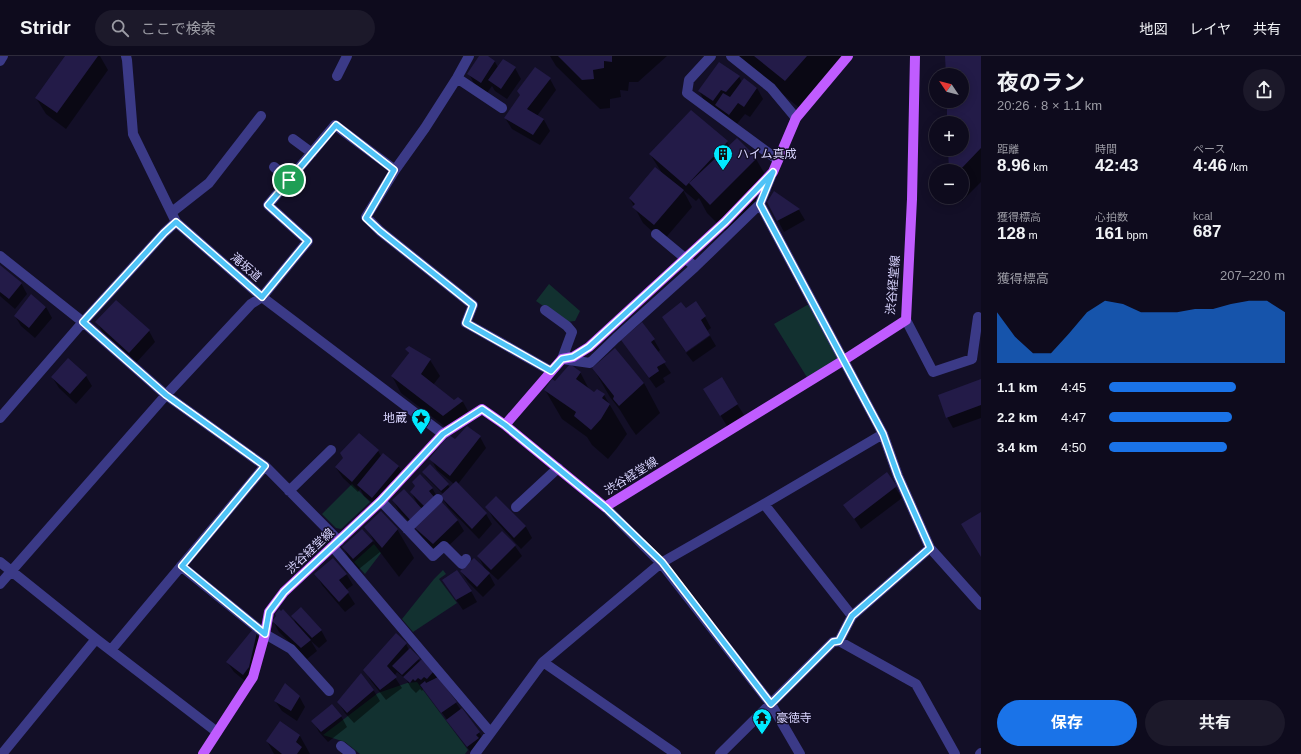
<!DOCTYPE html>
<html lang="ja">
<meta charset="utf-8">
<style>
:root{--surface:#0e0b1d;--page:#1c192a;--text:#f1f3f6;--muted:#9b9ba4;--line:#2e2b3b;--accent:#1a73e8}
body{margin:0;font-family:Helvetica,"Noto Sans JP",sans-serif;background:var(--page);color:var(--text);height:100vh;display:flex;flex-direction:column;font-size:15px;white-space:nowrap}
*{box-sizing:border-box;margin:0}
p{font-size:13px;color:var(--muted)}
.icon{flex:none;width:22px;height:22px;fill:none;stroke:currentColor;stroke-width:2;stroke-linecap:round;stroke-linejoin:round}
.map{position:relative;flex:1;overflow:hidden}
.side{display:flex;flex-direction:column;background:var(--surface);width:320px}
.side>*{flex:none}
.needle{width:26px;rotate:305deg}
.controls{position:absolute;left:929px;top:12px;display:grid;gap:8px}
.controls a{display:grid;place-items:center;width:40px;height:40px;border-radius:50%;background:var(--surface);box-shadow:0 2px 10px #0003,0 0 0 1px var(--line);font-size:20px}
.pin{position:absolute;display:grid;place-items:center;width:34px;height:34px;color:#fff;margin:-17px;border:2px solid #fff;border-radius:50%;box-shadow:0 1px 4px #0007}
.round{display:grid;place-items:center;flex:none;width:42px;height:42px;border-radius:21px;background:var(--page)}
.head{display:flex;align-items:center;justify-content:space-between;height:68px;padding:0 16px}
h1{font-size:22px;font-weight:700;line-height:30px}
.stats{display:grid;grid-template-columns:repeat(3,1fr);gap:6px;height:68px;padding:4px 16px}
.stats div{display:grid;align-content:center}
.stats b{font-size:17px;font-weight:700}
.stats small{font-size:11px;font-weight:400}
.stats p{font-size:11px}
.chart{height:112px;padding:8px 16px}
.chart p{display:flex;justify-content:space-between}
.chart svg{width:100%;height:72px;margin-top:4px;fill:var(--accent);opacity:.7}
.cta{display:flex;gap:8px;margin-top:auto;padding:8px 16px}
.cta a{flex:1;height:46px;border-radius:24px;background:var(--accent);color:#fff;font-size:16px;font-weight:700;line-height:46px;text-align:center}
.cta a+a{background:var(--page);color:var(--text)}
ul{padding:0 16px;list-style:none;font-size:13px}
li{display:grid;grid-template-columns:64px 48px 1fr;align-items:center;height:30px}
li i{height:10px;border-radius:5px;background:var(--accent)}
header{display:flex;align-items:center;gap:24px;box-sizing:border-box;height:56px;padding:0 20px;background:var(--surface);border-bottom:1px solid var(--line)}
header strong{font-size:19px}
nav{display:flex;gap:22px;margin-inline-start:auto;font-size:14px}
.search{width:280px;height:36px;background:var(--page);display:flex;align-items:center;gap:10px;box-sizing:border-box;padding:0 14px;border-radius:22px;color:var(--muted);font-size:15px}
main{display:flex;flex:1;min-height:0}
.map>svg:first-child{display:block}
.green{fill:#123130}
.shadow{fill:#0007;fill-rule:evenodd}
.building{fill:#231b48}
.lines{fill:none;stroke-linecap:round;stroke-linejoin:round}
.minor{stroke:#3b3a87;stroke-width:10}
.major{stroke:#c05cff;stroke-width:10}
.route-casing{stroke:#fff;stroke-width:8}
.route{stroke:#4fc3f7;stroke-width:5}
.labels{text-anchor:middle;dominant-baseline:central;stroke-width:3;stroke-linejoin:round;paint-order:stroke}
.poi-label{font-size:12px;fill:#d9d5ff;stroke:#130f27;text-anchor:start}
.street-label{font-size:12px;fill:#d9d5ff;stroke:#130f27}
</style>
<header>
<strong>Stridr</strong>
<div class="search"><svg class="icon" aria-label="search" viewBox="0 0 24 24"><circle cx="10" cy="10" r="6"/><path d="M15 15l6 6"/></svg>ここで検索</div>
<nav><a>地図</a><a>レイヤ</a><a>共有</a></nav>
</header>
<main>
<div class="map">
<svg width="981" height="698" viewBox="0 0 981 698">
<rect width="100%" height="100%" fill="#130f27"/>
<path class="green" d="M549,228L580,255L575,265L566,266L536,245Z
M809,248L839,304L808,323L774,268Z
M352,428L370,446L341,473L336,472L322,458Z
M374,488L381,497L365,518L354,506Z
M443,514L446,518L439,523L457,547L413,576L402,563L434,523Z
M417,626L468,694L465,698H360L345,686L323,679L378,637L407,627Z"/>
<path class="shadow" d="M66,0H100L108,14L66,73L46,58L36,42Z
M481,0H486L495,6L498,11L515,12L521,23L507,43L495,35L492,30L487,37L475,29L469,18Z
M550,0H667L638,26H629L628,35L620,34L621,41L610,43V52L600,53L556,10Z
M735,0H849L802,54Z
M946,0H980L981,1V126L962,145L960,141H962V115H950L949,93H962V67H948V45H962V19H947Z
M719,7L739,21L742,26L744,24L757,32L763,43L750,61L745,58L736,69L705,46L699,35Z
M535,12L550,23L556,34L537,60L544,64L550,75L540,89L512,73L505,62L521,39Z
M691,55L727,86L729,90L756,103L773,132L727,177L707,157L699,142L696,145L683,134L692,151L663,185L643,167L630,143L662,117L650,98Z
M774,137L799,154L805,164L784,176L768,146Z
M0,210L21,227L27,238L15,253L0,240Z
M32,240L46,251L52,262L35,282L21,270L15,260Z
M686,254L705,261L711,272L707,275L709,279L685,295L663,261Z
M97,266L149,275L155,286L136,307L103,277Z
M641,268L654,284L660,294L657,297L671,317L663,322L665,326L656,332L622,284Z
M710,280L716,290L693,306L686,297Z
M407,294L430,304L440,320L433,329L454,346L458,343L463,346L472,362L452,376L401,337L392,320L409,298Z
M615,294L644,327L660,357L636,379L631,372L620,354L610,341L593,312Z
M580,316L590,335L594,337L604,339L627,378L617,392L608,403L592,389L587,381L562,363L545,334L555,327Z
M86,320L92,330L76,348L59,332L52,321Z
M721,323L744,359L727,370L711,344Z
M981,324V362L953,372L947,361Z
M480,381L486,392L458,428L486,458L492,468L479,483L448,451L441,440L443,438L426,421L423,416L448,429L450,432L454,428L437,414L431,403L455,385Z
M378,395L381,400L383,398L399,411L405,422L379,452L364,440L360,433L358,436L343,422L336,412Z
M886,418L902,442L861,473L845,449Z
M432,432L441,447L458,465L464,475L440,498L422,482L417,474L399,455L393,444L418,449L411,436ZM421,451L429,458L426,461Z
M496,441L526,471L532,482L521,493L493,462L487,451Z
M366,471L397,473L414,502L399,521L380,496L359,513L349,502L343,491L362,474L375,487Z
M502,476L515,490L522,500L498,524L487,514L495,529L483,541L468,526L461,515H486L478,500Z
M333,503L347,519L353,529L346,534L355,548L345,556L322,529L316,518Z
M443,525L471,535L477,546L463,554Z
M277,560L296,569L293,560L321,574L327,585L319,592L311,585L317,595L307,603L279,576L273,565Z
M256,577L262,588L250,629L234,616L227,606Z
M406,588L409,594L421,606L433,615L461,654L479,676L485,687L472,698L424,632L422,635L420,633L416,637L411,632L406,623L397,616L394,620L402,632L386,644L371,625L365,614Z
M361,619L374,635L380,645L354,667L345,657L338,646Z
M299,640L305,651L297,665L282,655L275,645Z
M341,660L347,671L328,686L319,676L313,665Z
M300,680L310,698H274L267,685Z"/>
<path class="building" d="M65,0H98L57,57L35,42Z
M479,0H488L495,5L481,27L467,18Z
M558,0H612V6L604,5V12L593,14L594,23L582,24Z
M754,0H807L785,25Z
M945,0H981V92L959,115H949L948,93H962V67H947V45H962V19H946Z
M503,3L516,11L501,33L488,24Z
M719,6L740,20L726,36L721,34L713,45L698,35Z
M535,11L551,22L527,53L544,63L533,79L504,62L520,39L517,35Z
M744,22L757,32L744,51L738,47L729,59L715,49L723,37L730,41Z
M691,54L728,85L686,130L649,98Z
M737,82L757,102L710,149L689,127Z
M655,111L684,134L654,169L632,151L635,148L629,142Z
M774,135L800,153L777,165L767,146Z
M0,209L22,227L9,243L0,236Z
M31,238L46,251L29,272L14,260Z
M116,244L150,274L129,297L95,266Z
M696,245L706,260L701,264L710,279L686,296L662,261L681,246L686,252Z
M642,266L655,283L651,286L666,306L657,311L659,315L649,322L621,284Z
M409,290L431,303L421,318L454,344L458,341L463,345L443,360L391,320L409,297L405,293Z
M615,292L644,327L619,350L613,343L614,340L592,312Z
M68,302L87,319L70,338L51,321Z
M570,308L581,316L576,323L594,336L597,333L605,338L602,342L610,348L601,363L591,374L574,360L576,356L544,334L552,323L555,325Z
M722,321L738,348L720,360L703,333Z
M981,323V349L946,362L938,339Z
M467,370L481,380L450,420L429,403L449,379L455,383Z
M359,377L379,394L352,426L335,411L343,402L340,397Z
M383,397L399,410L372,442L357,429Z
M430,408L449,428L441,435L422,416Z
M887,416L897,430L854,463L843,449Z
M420,418L433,432L429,435L434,441L424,450L410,436L415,430L412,426Z
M456,425L487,457L472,473L440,440Z
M404,433L423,454L411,465L392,444Z
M496,440L526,470L514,482L485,451Z
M441,445L458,464L433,488L414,471Z
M381,455L398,473L382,492L364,471Z
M981,456V501L961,468Z
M362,473L373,485L353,503L342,491Z
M502,475L516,489L491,514L477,500Z
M333,502L347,518L339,524L349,536L339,546L314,518Z
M474,502L490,517L477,531L460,515Z
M457,514L472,535L456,544L442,524Z
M301,551L322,574L312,582L291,560Z
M279,553L281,555L283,553L311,584L301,592L272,565L276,560L275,558Z
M253,573L257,576L249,611L243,619L226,606Z
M396,577L407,587L387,610L397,621L380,634L363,614Z
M410,592L420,602L402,619L392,610Z
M422,603L434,615L427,623L424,621L421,624L418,622L415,625L413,623L410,627L403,621Z
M361,617L374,634L347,657L337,646Z
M438,621L457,646L441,657L420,629L425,625L426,627Z
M285,627L300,640L291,655L274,645Z
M332,648L342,660L321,676L311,665Z
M462,652L480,676L476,679L479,682L467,691L446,664Z
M280,665L300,679L296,686L302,691L297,698H282L266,685Z"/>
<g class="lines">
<path class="minor" d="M126,0L127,4L133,78L176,166L262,241L443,378
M469,0L457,22L425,72L395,114L366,161L380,175L473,249L466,267L551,315
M711,0L689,24L687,37L778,104
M731,0L771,32L796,62
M0,5L3,0
M337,20L347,0
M457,22L502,52
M293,83L312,97
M274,111L289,123
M760,148L883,378L898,420L930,492L981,549
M172,156L209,127L261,60
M656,178L692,208
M0,200L83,266L166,339L265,410L339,485
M545,254L567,270L572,276L562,303L590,307L616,282L695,211L760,148L772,118
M906,264L933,316L972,303L978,261
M0,362L83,266L164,177L176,166
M289,435L331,394
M381,445L433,500L444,490L462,508L466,503
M764,448L852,560
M516,451L558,412
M605,451L661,507L771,648L800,698
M407,473L438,443
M333,491L490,676
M0,506L96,583L217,676
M181,510L265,578L291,593L329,635
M0,528L166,339L251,248L262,241L308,185L268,149L335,69L395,114
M839,585L852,560L930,492
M111,594L265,410
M543,606L676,698
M341,690L351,698
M2,698L96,583
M475,698L543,606L661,507L764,448L883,378
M720,698L833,586L839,585L916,628L955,698
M980,698L981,697"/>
<path class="major" d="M505,369L562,303L573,301L589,291L725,166L773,116L796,62L848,0
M203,698L253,621L265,578L269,556L284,536L381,445L443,378L482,353L505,369L605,451L844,304L906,264L912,143L915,0"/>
</g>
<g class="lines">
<defs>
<path id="route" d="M336,69L394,114L366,162L380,175L473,249L466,267L551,315L562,303L573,301L589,291L725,166L773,116L760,148L883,378L898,420L930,492L852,560L839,585L833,586L771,648L662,506L605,451L505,369L482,353L443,378L381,445L284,536L269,556L265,578L182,510L265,410L166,339L83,266L164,177L176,166L262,241L308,185L268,149Z"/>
</defs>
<use href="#route" class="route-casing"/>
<use href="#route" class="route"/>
</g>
<defs>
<symbol id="building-pin" viewBox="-11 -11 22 30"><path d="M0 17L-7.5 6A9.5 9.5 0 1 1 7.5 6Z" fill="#01e9ff" stroke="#130f27"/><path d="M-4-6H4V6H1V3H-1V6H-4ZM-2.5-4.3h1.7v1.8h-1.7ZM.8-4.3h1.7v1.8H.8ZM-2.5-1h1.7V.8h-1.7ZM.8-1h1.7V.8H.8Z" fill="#111"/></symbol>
<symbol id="sight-pin" viewBox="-11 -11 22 30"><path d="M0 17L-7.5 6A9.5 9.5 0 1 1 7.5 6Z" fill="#01e9ff" stroke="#130f27"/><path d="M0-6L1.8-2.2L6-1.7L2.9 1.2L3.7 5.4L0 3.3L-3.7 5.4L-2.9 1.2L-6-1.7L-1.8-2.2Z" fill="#111"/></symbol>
<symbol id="temple-pin" viewBox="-11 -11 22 30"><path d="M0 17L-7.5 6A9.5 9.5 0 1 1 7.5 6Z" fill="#01e9ff" stroke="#130f27"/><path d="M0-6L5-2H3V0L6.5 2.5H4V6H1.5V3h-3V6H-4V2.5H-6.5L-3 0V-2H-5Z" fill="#111"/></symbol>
</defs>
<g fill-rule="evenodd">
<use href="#building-pin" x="712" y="87" width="22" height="30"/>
<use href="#sight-pin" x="410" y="351" width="22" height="30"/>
<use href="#temple-pin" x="751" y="651" width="22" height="30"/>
</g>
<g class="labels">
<g class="poi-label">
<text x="737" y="98">ハイム真成</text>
<text x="407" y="362" text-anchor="end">地蔵</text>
<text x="776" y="662">豪徳寺</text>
</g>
<g class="street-label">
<text transform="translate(246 211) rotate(41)">滝坂道</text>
<text transform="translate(893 229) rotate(-85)">渋谷経堂線</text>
<text transform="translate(631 420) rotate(-32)">渋谷経堂線</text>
<text transform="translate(310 495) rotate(-43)">渋谷経堂線</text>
</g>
</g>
</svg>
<div class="controls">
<a><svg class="needle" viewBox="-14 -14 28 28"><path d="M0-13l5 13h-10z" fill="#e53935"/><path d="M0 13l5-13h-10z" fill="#9b9ba4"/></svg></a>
<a>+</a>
<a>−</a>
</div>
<div class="pin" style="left:289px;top:124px;background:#1e9e55"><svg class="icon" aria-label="arrive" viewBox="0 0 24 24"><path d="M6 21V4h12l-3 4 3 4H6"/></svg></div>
</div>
<section class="side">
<div class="head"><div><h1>夜のラン</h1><p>20:26 · 8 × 1.1 km</p></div><a class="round"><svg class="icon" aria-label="share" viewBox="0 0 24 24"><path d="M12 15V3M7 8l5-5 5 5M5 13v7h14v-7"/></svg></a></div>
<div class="stats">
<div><p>距離</p><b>8.96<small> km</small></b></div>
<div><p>時間</p><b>42:43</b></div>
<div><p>ペース</p><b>4:46<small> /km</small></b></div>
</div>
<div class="stats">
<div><p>獲得標高</p><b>128<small> m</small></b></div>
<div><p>心拍数</p><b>161<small> bpm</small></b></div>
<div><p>kcal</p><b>687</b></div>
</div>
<div class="chart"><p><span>獲得標高</span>207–220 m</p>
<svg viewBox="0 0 160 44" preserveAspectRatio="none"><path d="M0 44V13L10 28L20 38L30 38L40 26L50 13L60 6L70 8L80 13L90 13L100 13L110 11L120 11L130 8L140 6L150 6L160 13V44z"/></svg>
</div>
<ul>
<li><b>1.1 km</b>4:45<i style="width:72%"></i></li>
<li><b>2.2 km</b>4:47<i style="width:70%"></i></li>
<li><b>3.4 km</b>4:50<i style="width:67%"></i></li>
</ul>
<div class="cta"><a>保存</a><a>共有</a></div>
</section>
</main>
